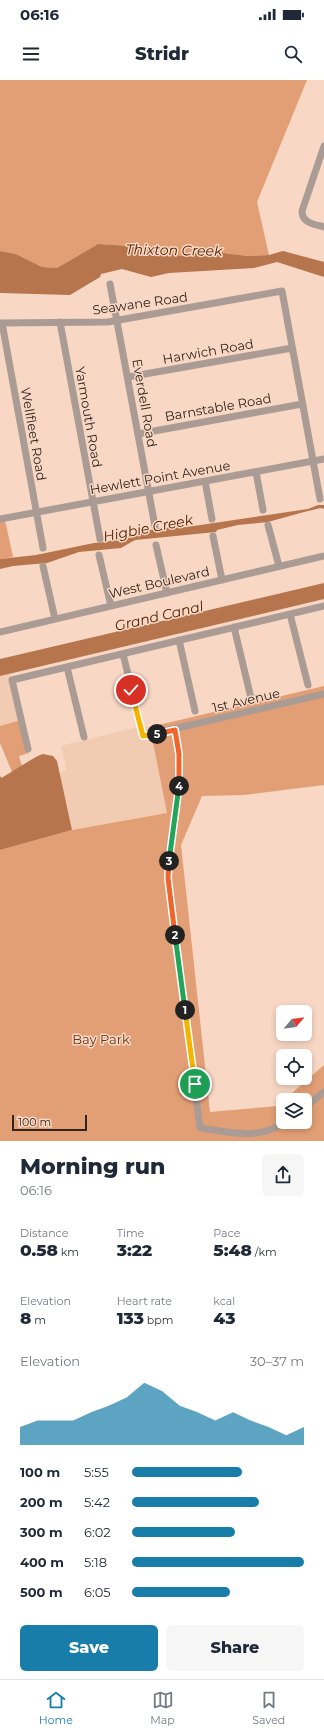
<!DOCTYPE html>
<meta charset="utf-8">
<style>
:root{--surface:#fff;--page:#f6f6f7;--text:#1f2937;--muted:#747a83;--line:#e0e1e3;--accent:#187ea9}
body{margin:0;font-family:Montserrat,sans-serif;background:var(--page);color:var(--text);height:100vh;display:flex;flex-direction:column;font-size:15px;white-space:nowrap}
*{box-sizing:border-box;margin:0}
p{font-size:13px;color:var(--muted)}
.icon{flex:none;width:22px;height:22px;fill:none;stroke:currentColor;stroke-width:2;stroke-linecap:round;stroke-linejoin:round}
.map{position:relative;height:1061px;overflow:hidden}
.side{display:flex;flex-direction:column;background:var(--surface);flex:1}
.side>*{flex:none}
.needle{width:26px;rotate:61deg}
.fabs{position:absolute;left:276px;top:925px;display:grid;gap:8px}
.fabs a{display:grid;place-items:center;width:36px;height:36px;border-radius:6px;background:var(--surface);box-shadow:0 2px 6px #0003;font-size:20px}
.scale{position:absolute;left:12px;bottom:10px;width:75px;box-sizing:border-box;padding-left:4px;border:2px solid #31251d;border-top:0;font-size:11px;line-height:14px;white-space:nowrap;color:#31251d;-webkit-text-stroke:3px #f8d7c4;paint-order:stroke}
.pin{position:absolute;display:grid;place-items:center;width:34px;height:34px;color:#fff;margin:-17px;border:2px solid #fff;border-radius:50%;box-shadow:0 1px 4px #0007}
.km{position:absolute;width:20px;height:20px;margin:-10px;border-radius:50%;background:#222;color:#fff;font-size:11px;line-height:20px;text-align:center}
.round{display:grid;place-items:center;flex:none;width:42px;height:42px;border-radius:6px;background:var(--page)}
.overview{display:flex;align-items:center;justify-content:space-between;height:68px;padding:0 20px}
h1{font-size:22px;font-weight:800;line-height:30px}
.figures{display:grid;grid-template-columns:repeat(3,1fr);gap:6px;height:68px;padding:4px 20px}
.figures div{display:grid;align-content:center}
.figures b{font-size:17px;font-weight:800}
.figures small{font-size:11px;font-weight:400}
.figures p{font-size:11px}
.chart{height:112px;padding:8px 20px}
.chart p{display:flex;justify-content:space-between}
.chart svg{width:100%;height:72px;margin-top:4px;fill:var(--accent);opacity:.7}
.button{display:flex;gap:8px;margin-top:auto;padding:8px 20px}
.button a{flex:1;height:46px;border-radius:6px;background:var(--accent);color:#fff;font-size:16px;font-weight:800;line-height:46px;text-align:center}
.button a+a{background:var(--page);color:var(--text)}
ul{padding:0 20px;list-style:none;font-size:13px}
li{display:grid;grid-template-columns:64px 48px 1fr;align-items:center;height:30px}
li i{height:10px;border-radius:5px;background:var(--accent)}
.status{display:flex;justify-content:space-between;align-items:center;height:28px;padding:0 20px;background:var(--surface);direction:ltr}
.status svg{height:11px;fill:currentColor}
header{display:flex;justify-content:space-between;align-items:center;height:52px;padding:0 20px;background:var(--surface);font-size:18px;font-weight:800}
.tab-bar{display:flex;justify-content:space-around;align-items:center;height:56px;border-top:1px solid var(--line);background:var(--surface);font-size:11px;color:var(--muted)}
.tab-bar a{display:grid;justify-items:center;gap:2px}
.tab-bar .on{color:var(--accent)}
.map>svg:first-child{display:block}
.built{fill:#f2cbb3}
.green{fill:#e29f75}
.water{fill:#b6754c}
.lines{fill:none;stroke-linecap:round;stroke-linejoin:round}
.minor{stroke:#aa9c94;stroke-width:7}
.split-1-casing{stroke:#fff;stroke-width:8}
.split-2-casing{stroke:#fff;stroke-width:8}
.split-3-casing{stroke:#fff;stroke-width:8}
.split-4-casing{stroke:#fff;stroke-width:8}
.split-5-casing{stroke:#fff;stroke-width:8}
.split-6-casing{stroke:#fff;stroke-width:8}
.split-1{stroke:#f5b400;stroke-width:5}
.split-2{stroke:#22a559;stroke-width:5}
.split-3{stroke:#f0652b;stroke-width:5}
.split-4{stroke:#22a559;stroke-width:5}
.split-5{stroke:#f0652b;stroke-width:5}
.split-6{stroke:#f5b400;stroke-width:5}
.labels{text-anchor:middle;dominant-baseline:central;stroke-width:3;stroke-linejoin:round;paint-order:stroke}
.street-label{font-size:13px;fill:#31251d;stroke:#f8d7c4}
.park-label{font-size:13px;fill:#633617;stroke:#f8d7c4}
.water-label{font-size:14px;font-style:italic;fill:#4d2201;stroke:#f8d7c4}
</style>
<div class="status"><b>06:16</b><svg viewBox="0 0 49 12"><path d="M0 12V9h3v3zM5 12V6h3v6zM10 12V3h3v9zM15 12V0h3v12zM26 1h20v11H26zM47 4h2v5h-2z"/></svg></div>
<header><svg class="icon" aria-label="menu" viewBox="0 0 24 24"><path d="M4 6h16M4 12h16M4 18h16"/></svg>Stridr<svg class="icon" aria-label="search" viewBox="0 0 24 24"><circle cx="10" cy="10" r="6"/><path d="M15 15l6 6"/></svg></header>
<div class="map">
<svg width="324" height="1061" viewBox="0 0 324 1061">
<rect width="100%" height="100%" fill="#f8d7c4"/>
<path class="built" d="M10,593L21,640L0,646V596Z
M138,647H150L167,733L72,750L58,693L67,690L61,666Z"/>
<path class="green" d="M0,0H307L257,122L269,175L248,176L223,173L202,172L182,176L131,166L98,164L57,188L42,187L16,174L0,171Z
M5,440L13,477L0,479V441Z
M324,606V705L244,715L202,716L181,765L210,1032L278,1026L283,1021V1042H305V1020H284L324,985V1061H0V770L72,750L167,733L150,647Z
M21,640L29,673L19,676L22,686L12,692L0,663V646Z"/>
<path class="water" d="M98,164L131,166L182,176L202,172L223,173L248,176L269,175L283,171L324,182V197L277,182L254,188L169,193L151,197L122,189L101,194L100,197L70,215L0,213V171L16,174L42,187L57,188Z
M318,425H324V429L321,428L304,432L268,442L238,445L217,450L216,452L135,460L121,468L79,472L47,483L13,486L0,489V479L36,475L94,463L106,462L140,452L160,448L187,447L308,429Z
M324,503V519L0,596V579Z
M43,674L53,676L57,681L72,750L0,770V695L1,698C11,693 35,676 43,674Z"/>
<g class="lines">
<path class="minor" d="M324,66L302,131C302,143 314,144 324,147
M110,204L155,446
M60,242L100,459
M0,243L108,242L282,211L320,419
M2,243L43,468
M128,297L292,268
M138,354L302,324
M256,392L263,430
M205,401L212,439
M0,439L324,379
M268,445L279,486
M213,456L222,500
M156,465L167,513
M99,475L111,526
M43,486L55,539
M290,534L308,605
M234,547L251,618
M0,552L324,476
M179,560L195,631
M123,574L143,656L324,614
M67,587L84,657
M175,650L179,673L180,697L178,718L169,770L168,798L200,1048C231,1052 258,1061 285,1042
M28,669L12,600L324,526
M305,1027L324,1012"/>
</g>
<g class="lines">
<defs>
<path id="split-1" d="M185,930L195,1004"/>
<path id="split-2" d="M175,855L185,930"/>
<path id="split-3" d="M169,781L168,798L175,855"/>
<path id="split-4" d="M169,781L179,706"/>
<path id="split-5" d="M157,654L175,650L179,674V706"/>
<path id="split-6" d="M131,610L143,656L157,654"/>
</defs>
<use href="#split-1" class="split-1-casing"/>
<use href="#split-2" class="split-2-casing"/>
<use href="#split-3" class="split-3-casing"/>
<use href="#split-4" class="split-4-casing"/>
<use href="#split-5" class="split-5-casing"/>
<use href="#split-6" class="split-6-casing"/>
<use href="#split-1" class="split-1"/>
<use href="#split-2" class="split-2"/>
<use href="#split-3" class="split-3"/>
<use href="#split-4" class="split-4"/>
<use href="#split-5" class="split-5"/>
<use href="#split-6" class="split-6"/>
</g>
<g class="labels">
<g class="street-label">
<text transform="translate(140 223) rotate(-8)">Seawane Road</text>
<text transform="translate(208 271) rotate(-10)">Harwich Road</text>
<text transform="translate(145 323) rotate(80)">Everdell Road</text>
<text transform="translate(218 327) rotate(-10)">Barnstable Road</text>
<text transform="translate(89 337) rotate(80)">Yarmouth Road</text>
<text transform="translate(34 354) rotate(80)">Wellfleet Road</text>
<text transform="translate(160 397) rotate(-10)">Hewlett Point Avenue</text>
<text transform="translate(159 502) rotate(-13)">West Boulevard</text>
<text transform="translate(246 620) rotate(-13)">1st Avenue</text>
</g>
<g class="park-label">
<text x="101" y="959">Bay Park</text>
</g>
<g class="water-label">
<text transform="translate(174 170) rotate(1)">Thixton Creek</text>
<text transform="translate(148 448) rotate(-11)">Higbie Creek</text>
<text transform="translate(159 536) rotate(-13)">Grand Canal</text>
</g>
</g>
</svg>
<div class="fabs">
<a><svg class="needle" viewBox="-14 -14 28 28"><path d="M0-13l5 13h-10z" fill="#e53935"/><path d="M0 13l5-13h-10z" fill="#747a83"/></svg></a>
<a><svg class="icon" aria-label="locate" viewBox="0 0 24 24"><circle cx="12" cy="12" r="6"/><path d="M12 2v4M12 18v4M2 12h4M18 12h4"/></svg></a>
<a><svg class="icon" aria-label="layers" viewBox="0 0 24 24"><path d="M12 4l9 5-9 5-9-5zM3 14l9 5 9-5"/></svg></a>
</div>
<div class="scale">100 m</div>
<div class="pin" style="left:195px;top:1004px;background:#1e9e55"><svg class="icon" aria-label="arrive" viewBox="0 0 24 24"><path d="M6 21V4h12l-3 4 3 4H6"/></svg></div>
<div class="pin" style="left:131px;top:610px;background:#d93025"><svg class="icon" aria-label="check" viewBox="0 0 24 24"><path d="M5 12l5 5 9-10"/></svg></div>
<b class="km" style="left:185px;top:930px">1</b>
<b class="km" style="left:175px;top:855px">2</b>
<b class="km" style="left:169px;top:781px">3</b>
<b class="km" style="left:179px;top:706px">4</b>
<b class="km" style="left:157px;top:654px">5</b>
</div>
<section class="side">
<div class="overview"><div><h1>Morning run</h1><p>06:16</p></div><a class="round"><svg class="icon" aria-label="share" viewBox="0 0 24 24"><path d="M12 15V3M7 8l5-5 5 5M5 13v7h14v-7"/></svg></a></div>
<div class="figures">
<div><p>Distance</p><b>0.58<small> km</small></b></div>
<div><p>Time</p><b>3:22</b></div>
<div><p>Pace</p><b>5:48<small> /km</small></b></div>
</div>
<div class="figures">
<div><p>Elevation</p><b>8<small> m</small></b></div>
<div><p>Heart rate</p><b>133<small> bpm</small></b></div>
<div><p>kcal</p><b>43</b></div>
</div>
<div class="chart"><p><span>Elevation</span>30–37 m</p>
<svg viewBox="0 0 160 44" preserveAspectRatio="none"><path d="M0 44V33L10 29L20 29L30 29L40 24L50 20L60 15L70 6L80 11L90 20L100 24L110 29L120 24L130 29L140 33L150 38L160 33V44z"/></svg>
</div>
<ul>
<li><b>100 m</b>5:55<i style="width:64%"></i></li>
<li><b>200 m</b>5:42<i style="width:74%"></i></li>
<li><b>300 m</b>6:02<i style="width:60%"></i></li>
<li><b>400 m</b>5:18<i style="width:100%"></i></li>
<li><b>500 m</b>6:05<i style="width:57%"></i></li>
</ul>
<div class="button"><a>Save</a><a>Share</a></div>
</section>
<nav class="tab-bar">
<a class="on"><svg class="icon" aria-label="home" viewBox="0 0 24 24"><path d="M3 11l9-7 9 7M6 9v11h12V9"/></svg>Home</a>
<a><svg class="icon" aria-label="map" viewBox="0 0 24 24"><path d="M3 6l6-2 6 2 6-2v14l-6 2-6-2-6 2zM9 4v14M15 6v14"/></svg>Map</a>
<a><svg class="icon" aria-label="saved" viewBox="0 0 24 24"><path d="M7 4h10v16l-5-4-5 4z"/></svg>Saved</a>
</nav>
